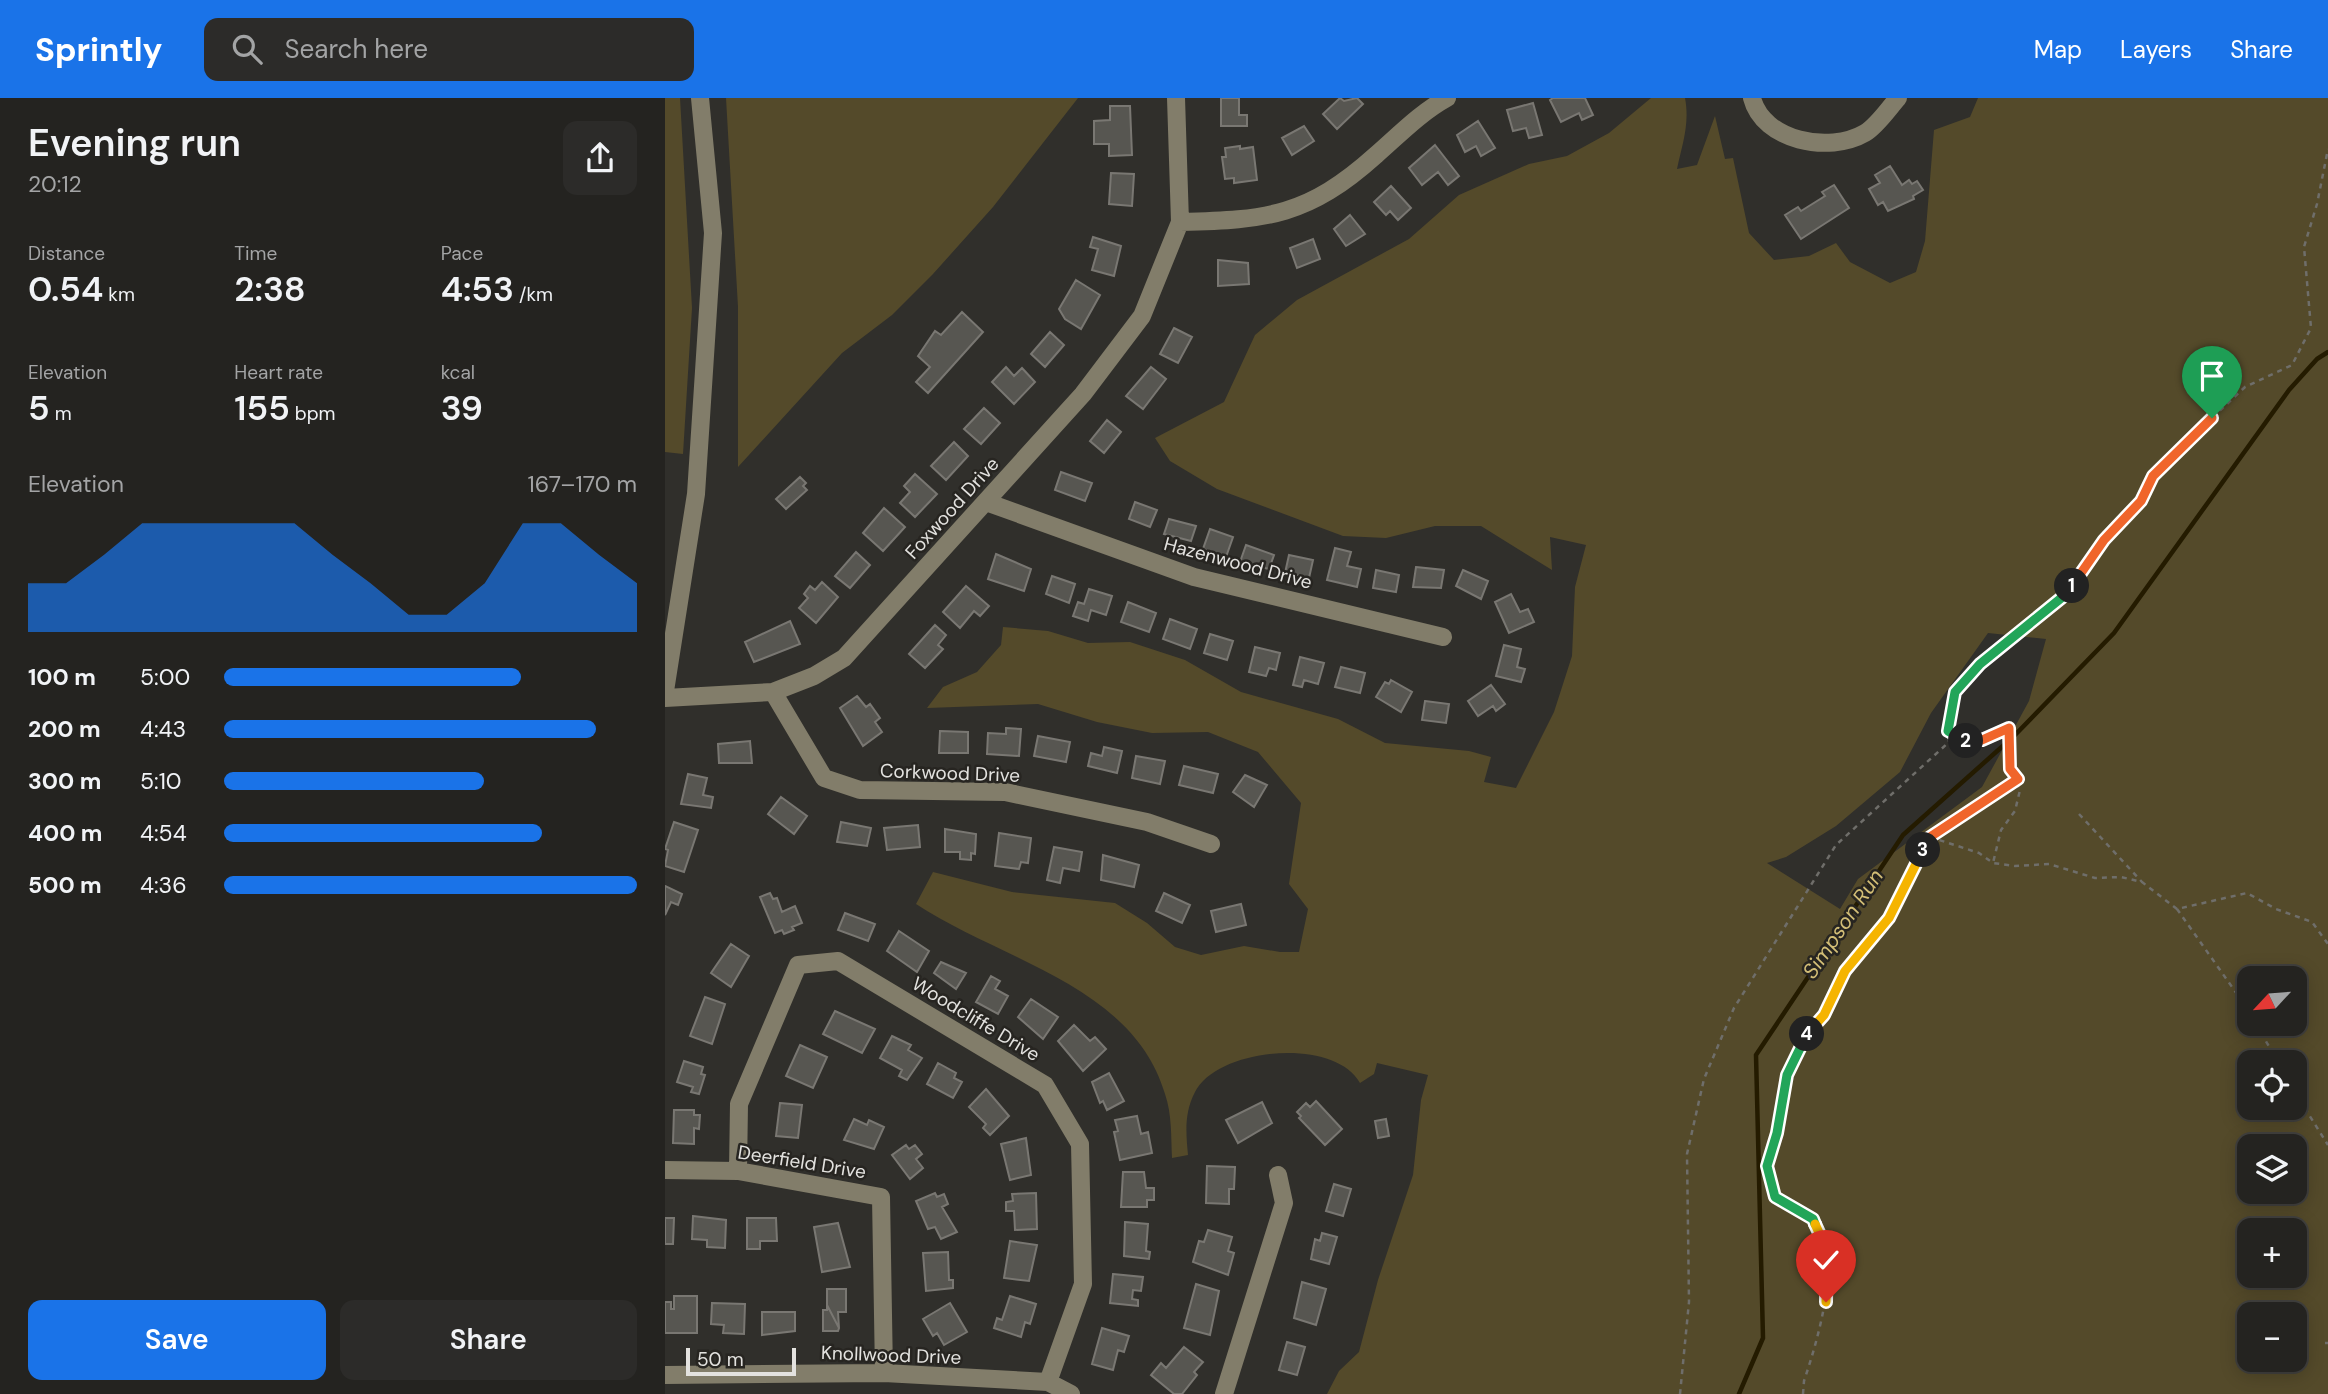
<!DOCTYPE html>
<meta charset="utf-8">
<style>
:root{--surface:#242320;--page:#2c2b29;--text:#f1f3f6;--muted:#a3a4a5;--line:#41403e;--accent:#1a73e8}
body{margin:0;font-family:"DM Sans",sans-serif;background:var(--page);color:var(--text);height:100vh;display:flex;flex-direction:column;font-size:26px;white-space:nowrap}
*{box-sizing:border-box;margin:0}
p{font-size:23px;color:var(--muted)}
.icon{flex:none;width:38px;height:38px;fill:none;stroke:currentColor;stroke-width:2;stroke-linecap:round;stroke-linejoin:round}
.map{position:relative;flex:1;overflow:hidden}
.panel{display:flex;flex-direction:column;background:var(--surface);width:665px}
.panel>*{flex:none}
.needle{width:46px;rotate:244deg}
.fabs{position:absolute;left:1572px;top:868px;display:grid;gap:14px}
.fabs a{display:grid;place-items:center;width:70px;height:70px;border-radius:14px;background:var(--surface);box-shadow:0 4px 18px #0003,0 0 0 2px var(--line);font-size:35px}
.scale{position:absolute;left:21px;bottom:18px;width:110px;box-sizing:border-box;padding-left:7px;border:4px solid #e3e2df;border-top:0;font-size:19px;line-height:24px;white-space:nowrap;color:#e3e2df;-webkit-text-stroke:5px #272521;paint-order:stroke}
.pin{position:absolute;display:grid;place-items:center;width:60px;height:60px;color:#fff;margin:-72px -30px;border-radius:50% 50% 50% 0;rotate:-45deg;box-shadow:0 0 7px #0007}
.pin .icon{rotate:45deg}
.km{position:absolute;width:35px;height:35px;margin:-18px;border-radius:50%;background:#222;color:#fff;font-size:19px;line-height:35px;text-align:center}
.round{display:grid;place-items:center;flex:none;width:74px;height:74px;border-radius:14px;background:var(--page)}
.overview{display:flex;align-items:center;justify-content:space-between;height:119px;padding:0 28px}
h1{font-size:38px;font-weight:600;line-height:52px}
.figures{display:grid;grid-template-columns:repeat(3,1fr);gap:10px;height:119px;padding:7px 28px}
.figures div{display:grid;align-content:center}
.figures b{font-size:35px;font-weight:600}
.figures small{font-size:19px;font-weight:400}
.figures p{font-size:19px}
.chart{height:196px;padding:14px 28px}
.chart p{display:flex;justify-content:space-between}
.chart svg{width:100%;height:126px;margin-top:7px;fill:var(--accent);opacity:.7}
.primary-button{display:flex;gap:14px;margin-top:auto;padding:14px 28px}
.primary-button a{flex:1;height:80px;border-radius:14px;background:var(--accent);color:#fff;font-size:28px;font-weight:600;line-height:80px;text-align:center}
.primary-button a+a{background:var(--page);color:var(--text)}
ul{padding:0 28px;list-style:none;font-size:23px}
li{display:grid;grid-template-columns:112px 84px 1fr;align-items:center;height:52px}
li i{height:18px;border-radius:9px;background:var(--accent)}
header{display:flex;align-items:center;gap:42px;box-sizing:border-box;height:98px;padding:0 35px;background:var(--accent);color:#fff}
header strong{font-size:33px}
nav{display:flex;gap:38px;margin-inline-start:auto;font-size:24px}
.search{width:490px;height:63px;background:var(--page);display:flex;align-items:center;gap:18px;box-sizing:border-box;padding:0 24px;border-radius:14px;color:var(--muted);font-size:26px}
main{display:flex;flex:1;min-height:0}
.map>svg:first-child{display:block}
.green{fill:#544a2a;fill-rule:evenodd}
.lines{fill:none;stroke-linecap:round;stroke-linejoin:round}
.stream{stroke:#241b00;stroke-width:4.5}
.building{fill:#575651;stroke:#797772;stroke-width:2}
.path{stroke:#6f6e6a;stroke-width:2.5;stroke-dasharray:5 5;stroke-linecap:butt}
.minor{stroke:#827d6a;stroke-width:18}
.split-1-casing{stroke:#fff;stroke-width:14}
.split-2-casing{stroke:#fff;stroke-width:14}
.split-3-casing{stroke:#fff;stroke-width:14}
.split-4-casing{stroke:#fff;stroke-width:14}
.split-5-casing{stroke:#fff;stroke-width:14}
.split-6-casing{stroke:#fff;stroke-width:14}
.split-1{stroke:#f0652b;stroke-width:9}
.split-2{stroke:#22a559;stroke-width:9}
.split-3{stroke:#f0652b;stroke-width:9}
.split-4{stroke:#f5b400;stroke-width:9}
.split-5{stroke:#22a559;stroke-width:9}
.split-6{stroke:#f5b400;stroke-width:9}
.labels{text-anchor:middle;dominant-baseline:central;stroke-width:5;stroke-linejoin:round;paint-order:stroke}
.street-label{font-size:19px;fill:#e3e2df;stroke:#272521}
.water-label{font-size:21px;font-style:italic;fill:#d3be76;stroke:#272521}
</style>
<header>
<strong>Sprintly</strong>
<div class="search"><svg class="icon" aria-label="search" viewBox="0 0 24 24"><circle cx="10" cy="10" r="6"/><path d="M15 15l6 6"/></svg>Search here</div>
<nav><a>Map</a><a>Layers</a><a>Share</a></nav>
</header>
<main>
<section class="panel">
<div class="overview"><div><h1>Evening run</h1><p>20:12</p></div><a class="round"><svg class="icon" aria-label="share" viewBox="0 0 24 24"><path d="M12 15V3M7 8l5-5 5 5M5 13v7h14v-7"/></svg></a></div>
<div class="figures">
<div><p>Distance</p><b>0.54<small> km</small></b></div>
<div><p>Time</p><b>2:38</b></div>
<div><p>Pace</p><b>4:53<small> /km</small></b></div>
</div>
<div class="figures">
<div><p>Elevation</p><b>5<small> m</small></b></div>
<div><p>Heart rate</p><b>155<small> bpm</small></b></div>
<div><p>kcal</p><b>39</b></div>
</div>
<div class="chart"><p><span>Elevation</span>167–170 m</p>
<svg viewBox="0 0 160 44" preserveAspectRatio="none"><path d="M0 44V27L10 27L20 17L30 6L40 6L50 6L60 6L70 6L80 17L90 27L100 38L110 38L120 27L130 6L140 6L150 17L160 27V44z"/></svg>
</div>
<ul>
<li><b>100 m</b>5:00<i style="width:72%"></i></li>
<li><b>200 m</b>4:43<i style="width:90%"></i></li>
<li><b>300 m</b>5:10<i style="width:63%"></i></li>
<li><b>400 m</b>4:54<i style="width:77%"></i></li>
<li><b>500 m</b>4:36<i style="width:100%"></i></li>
</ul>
<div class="primary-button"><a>Save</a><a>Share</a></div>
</section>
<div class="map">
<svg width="1663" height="1296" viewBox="0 0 1663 1296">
<rect width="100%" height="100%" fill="#302f2b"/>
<path class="green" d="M0,0H15L27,210L18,356L0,354Z
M61,0H413L328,109L268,176L227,217L177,255L73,369V209Z
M986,0H1020C1025,26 1017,47 1012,71L1032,67L1050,18L1060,61L1068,60L1084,135L1109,162L1144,158L1171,145L1185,164L1225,185L1251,174L1260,143L1269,32L1305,19L1313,0H1663V1296H662L674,1273L694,1254L713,1182L748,1077L756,1002L763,977L712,965L709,976L695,985C669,938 552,950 530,994C519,1015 521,1035 523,1057L507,1060C506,1039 507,1016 500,996C468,887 335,862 251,806L268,774L347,794L450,805L482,825L510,849L536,857L579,848L615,854H634L643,811L624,786L636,705L593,654L543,634L487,635L432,624L373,606L262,610L278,589L312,574L336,547L338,529L383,533L423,545L465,544L520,562L576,594L673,621L720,645L804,653L826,659L819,684L851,690L889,614L907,558L910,489L921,447L885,439L887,472L816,428H770L721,440L678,438L552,391L505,363L490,340L559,304L590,237L632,202L744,141L794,97L864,66L902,58L944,35ZM1323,535L1381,541L1364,603L1317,689L1193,781L1175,811L1102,765L1121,759L1171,728L1235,674L1266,615ZM1629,880V926H1584V880ZM1629,964V1010H1584V964ZM1584,1048H1629V1094H1584ZM1584,1132H1629V1178H1584ZM1629,1216V1262H1584V1216Z"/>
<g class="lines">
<path class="stream" d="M1074,1296L1098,1240L1091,957L1238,737L1349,638L1449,535L1624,292L1652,261L1663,254"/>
</g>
<path class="building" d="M556,0H574V17H582V28H556Z
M675,0L679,3L692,0L698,6L672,31L658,16Z
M888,0H920L928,17L917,22L914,15L896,24L885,2Z
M868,5L877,37L864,40L861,30L848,33L842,12Z
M445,8H465L467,57L444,58V46H429V23L445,22Z
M813,23L830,50L816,58L811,48L800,54L792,37Z
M639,28L649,43L627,57L617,40Z
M770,47L794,78L783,87L773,74L757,87L744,70Z
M575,48V51L588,49L592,82L569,85V80L560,81L557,59H561L560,50Z
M1225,68L1237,87L1244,82L1247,86L1252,83L1258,92L1248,98L1249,101L1223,113L1218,104L1213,107L1204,91L1215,85L1210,77Z
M446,75L469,76L467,108L444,106Z
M1169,87L1184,110L1136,141L1120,117L1133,109L1136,113L1160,98L1157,94Z
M726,88L746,110L733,122L725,113L721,117L709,104Z
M685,117L700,136L681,148L669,131Z
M428,139L456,148L449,178L427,172L433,151L425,149Z
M648,141L655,161L632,170L625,150Z
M553,162L583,165L584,186L553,188Z
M411,182L435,197L416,231L400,221L394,211Z
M297,214L318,234L263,295L251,284L265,269L253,258L270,233L276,237Z
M509,230L527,239L513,265L495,256Z
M385,234L399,247L380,269L366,256Z
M341,269L349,278L357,270L370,284L349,306L327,284Z
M486,269L501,281L478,311L461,298Z
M319,310L335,325L316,346L299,331Z
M442,322L456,334L439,355L425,343Z
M289,344L303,358L281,382L266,368Z
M396,374L427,385L420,403L390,392Z
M250,376L272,396L250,419L235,405L245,394L239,388Z
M135,379L141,385L138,388L142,392L121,411L111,401Z
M470,404L492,412L485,429L464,421Z
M219,410L240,429L218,453L198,435Z
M504,421L531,428L526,443L499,436Z
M545,431L568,439L561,459L538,451Z
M581,447L609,457L604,471L575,464Z
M670,450L686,454L682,468L696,471L692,489L662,482Z
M191,454L205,467L185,490L170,478Z
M331,456L366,471L359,493L323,481Z
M624,457L648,462L644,480L620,475Z
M751,469L779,472L776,490L748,489Z
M711,472L734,477L731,494L708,490Z
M798,472L823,483L816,501L791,488Z
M387,478L410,486L404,505L381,496Z
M157,484L173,499L151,525L134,510L143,500L139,496L145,488L150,492Z
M301,488L324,508L315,518L309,513L295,530L278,514Z
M424,491L447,498L441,517L426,512L423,523L408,518L413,504L419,506Z
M846,496L855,514L863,511L869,524L844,535L830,504Z
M463,504L491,515L484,534L456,524Z
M505,521L532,531L525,551L498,541Z
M125,523L135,546L89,564L80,544Z
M270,527L281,537L273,547L278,551L260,570L244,556Z
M545,536L568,543L562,562L539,555Z
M839,547L856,551L852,569L860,571L856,584L831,578Z
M590,549L615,555L611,572L604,570L601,578L584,574Z
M635,559L659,565L653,586L639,582L637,589L628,587Z
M676,569L700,575L695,595L670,589Z
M726,582L747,594L736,614L711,599L720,584L724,586Z
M826,587L840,606L831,613L828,608L813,618L803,603Z
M192,598L201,609L205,606L215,620L210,624L217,634L198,648L175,610Z
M760,603L784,606L781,625L757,622Z
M341,630L356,631L354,658L322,656L323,635L341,636Z
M275,633L303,634V655H274Z
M373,638L405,644L401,664L369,658Z
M85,643L87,665H54L53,646Z
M439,649L457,653L452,675L423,668L426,655L437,658Z
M471,658L500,663L495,686L467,680Z
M519,668L553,676L548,695L514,687Z
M23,676L42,680L38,697L48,699L46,710L16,706Z
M580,677L602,687L589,709L568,694Z
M116,699L142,718L129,736L103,716Z
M9,724L33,732L19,774L0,768L3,752L0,751Z
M176,724L206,730L202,748L172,744Z
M253,727L255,749L222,752L219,730Z
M280,731L311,736L310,756L306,755V762L295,761V754H280Z
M334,735L366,740L363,765L356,764L354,771L330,768Z
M389,749L417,754L414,773L398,770L395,785L382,782Z
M438,757L474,767L469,789L436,782Z
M0,788L17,796L13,807L6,804L0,817Z
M105,795L108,801L112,800L117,814L130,808L137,825L127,829L129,832L119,836L117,832L110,835L95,799Z
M499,795L525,807L517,825L491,813Z
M576,806L581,827L551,834L546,813Z
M180,815L210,826L203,843L173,832Z
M234,833L264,853L252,874L222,853Z
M66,846L84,858L66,889L46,875Z
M276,864L301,875L291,891L269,875Z
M326,878L335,883L330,891L343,898L333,916L311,904Z
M40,899L60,906L47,946L25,938Z
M366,901L393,919L378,941L353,919Z
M170,913L210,931L197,955L158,936Z
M409,927L425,943L430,939L441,951L418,973L393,943Z
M227,938L246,947L243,952L257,960L242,982L234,978L237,972L215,960Z
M135,947L162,959L148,990L121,978Z
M19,963L38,969L36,976L40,977L34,996L26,994L28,989L12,984Z
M273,965L291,975L289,980L297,984L288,1000L262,986Z
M444,975L459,1003L442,1012L438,1003L435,1005L427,984Z
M321,991L344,1018L325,1037L318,1030L321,1026L304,1009Z
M651,1003L677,1031L660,1047L634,1020L636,1018L632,1014L641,1005L645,1009Z
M597,1004L607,1025L573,1045L561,1022Z
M115,1005L137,1007L133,1040L111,1038Z
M9,1012H29V1017H35L34,1031L29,1030V1046L8,1045Z
M472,1018L476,1036L483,1034L487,1055L455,1062L449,1034L453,1033L450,1022Z
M189,1021L202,1027L204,1022L219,1029L209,1051L179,1042Z
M721,1021L724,1038L713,1040L710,1023Z
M361,1040L366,1077L345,1082L336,1046Z
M241,1047L244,1051L250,1047L257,1056L251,1061L258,1070L245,1081L227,1057Z
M542,1068L570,1069L569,1091H564V1106L541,1105Z
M458,1074H479L481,1090H489V1102H482V1109H456Z
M669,1086L686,1091L678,1118L661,1113Z
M270,1095L272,1099L279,1096L283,1106L277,1109L292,1134L276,1141L270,1129L263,1131L251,1103Z
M371,1095L372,1131L350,1132L349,1113H341V1104L348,1103L347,1096Z
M28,1118L61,1122L60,1150L42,1149V1142L27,1141Z
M0,1120H9L8,1146H0Z
M82,1120H111L112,1143H95V1151H82Z
M460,1124L483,1126L481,1153L485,1154L484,1161L459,1158Z
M173,1125L185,1169L157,1174L149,1129Z
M543,1132L567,1139L563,1153L569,1155L563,1177L528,1164L534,1143L539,1144Z
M657,1135L672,1139L664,1166L646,1161L650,1141L655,1143Z
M345,1143L372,1147L364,1183L339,1180Z
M283,1154L284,1182H288V1190L261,1193L258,1155Z
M448,1176L478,1179L476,1193L468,1192L467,1201L473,1202V1208L445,1205Z
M637,1184L661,1191L651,1227L629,1220Z
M531,1186L554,1193L545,1237L519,1230Z
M162,1191H181V1214H173L174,1230L162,1207Z
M9,1198H32V1235H0V1204H6V1211H9Z
M345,1198L371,1206L365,1226L360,1224L356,1239L329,1230L332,1220L337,1222Z
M47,1205L80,1206L79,1236L58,1235L59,1227L46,1226Z
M285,1205L302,1234L279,1247L272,1235L268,1238L258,1221Z
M162,1207L174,1230L173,1233H158V1212H162Z
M97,1214H130V1233L97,1237Z
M437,1230L464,1238L459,1254L453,1252L448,1272L427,1266Z
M622,1244L640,1249L632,1277L614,1272Z
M519,1249L538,1264L529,1274L532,1277L517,1296H509L486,1277L496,1265L501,1270Z"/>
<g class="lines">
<path class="path" d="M1284,633C1313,650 1315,638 1344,630L1345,671L1355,692L1350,713L1336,732L1328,765
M1414,716L1477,784
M1265,739L1314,755L1328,765L1350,768L1384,766L1430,780L1456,779L1477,784L1512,811L1582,795L1611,811L1647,824L1663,846
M1512,811L1584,913
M1591,926L1613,964
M1629,993L1663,1047
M1660,1245H1663
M1015,1296L1024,1204L1022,1056L1039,981L1069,910L1171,747L1284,644L1283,623L1290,594L1315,566L1400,497L1439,442L1476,403L1488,378L1547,320L1580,289L1627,267L1646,230L1639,149L1652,106L1663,51
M1138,1296L1139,1283C1152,1244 1180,1155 1148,1121C1140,1112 1121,1105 1110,1099L1102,1068L1112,1035L1122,977L1141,938L1159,917L1180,873L1224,820L1265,739L1353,681"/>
<path class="minor" d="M1087,0C1098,43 1164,56 1200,35C1212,28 1224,10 1233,0
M515,124C603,122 643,118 711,57C734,37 755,15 782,0
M321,404L529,479L778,539
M0,593L31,396L48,135L35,0
M108,594L159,680L195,692L340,694L482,724L546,746
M0,600L108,594L149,578L179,560L418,296L477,218L515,124L511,0
M0,1072L73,1073L216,1099L219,1275
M73,1073L74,1006L133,867L173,863L380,987L415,1046L418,1186L383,1284
M0,1277L219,1275L383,1284L406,1296
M559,1296L619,1105L613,1077"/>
</g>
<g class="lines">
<defs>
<path id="split-1" d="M1407,488L1439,442L1476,403L1488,378L1547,320"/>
<path id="split-2" d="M1301,643L1283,633L1290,594L1315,566L1400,497L1407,488"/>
<path id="split-3" d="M1258,752L1265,739L1353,681L1345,671L1344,630L1317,642L1301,643"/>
<path id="split-4" d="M1142,936L1159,917L1180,873L1224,820L1258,752"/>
<path id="split-5" d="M1142,936L1122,977L1112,1035L1102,1068L1110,1099L1148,1121L1150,1126"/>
<path id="split-6" d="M1150,1126L1162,1152L1161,1204"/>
</defs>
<use href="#split-1" class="split-1-casing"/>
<use href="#split-2" class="split-2-casing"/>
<use href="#split-3" class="split-3-casing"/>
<use href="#split-4" class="split-4-casing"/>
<use href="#split-5" class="split-5-casing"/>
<use href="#split-6" class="split-6-casing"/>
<use href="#split-1" class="split-1"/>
<use href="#split-2" class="split-2"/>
<use href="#split-3" class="split-3"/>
<use href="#split-4" class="split-4"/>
<use href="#split-5" class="split-5"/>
<use href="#split-6" class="split-6"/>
</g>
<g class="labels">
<g class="street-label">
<text transform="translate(287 410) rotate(-48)">Foxwood Drive</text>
<text transform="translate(573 465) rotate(15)">Hazenwood Drive</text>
<text transform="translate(285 675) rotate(2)">Corkwood Drive</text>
<text transform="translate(311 921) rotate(31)">Woodcliffe Drive</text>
<text transform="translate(137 1064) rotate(9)">Deerfield Drive</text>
<text transform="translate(226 1257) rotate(2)">Knollwood Drive</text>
</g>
<g class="water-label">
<text transform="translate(1178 826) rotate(-56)">Simpson Run</text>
</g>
</g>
</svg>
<div class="fabs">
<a><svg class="needle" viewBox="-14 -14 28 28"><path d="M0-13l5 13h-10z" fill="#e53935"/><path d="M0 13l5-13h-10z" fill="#a3a4a5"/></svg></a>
<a><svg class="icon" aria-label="locate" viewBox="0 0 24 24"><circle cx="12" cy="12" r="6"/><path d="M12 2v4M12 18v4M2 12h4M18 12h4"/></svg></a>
<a><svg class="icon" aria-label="layers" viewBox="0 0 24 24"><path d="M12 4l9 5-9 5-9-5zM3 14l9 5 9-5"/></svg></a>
<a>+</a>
<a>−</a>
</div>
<div class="scale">50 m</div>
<div class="pin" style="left:1547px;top:320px;background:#1e9e55"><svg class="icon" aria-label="arrive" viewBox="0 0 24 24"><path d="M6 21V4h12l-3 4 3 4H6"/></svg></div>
<div class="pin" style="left:1161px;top:1204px;background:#d93025"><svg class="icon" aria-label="check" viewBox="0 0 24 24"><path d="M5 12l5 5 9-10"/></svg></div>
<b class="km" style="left:1407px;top:488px">1</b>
<b class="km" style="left:1301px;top:643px">2</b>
<b class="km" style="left:1258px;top:752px">3</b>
<b class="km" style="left:1142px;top:936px">4</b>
</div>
</main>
